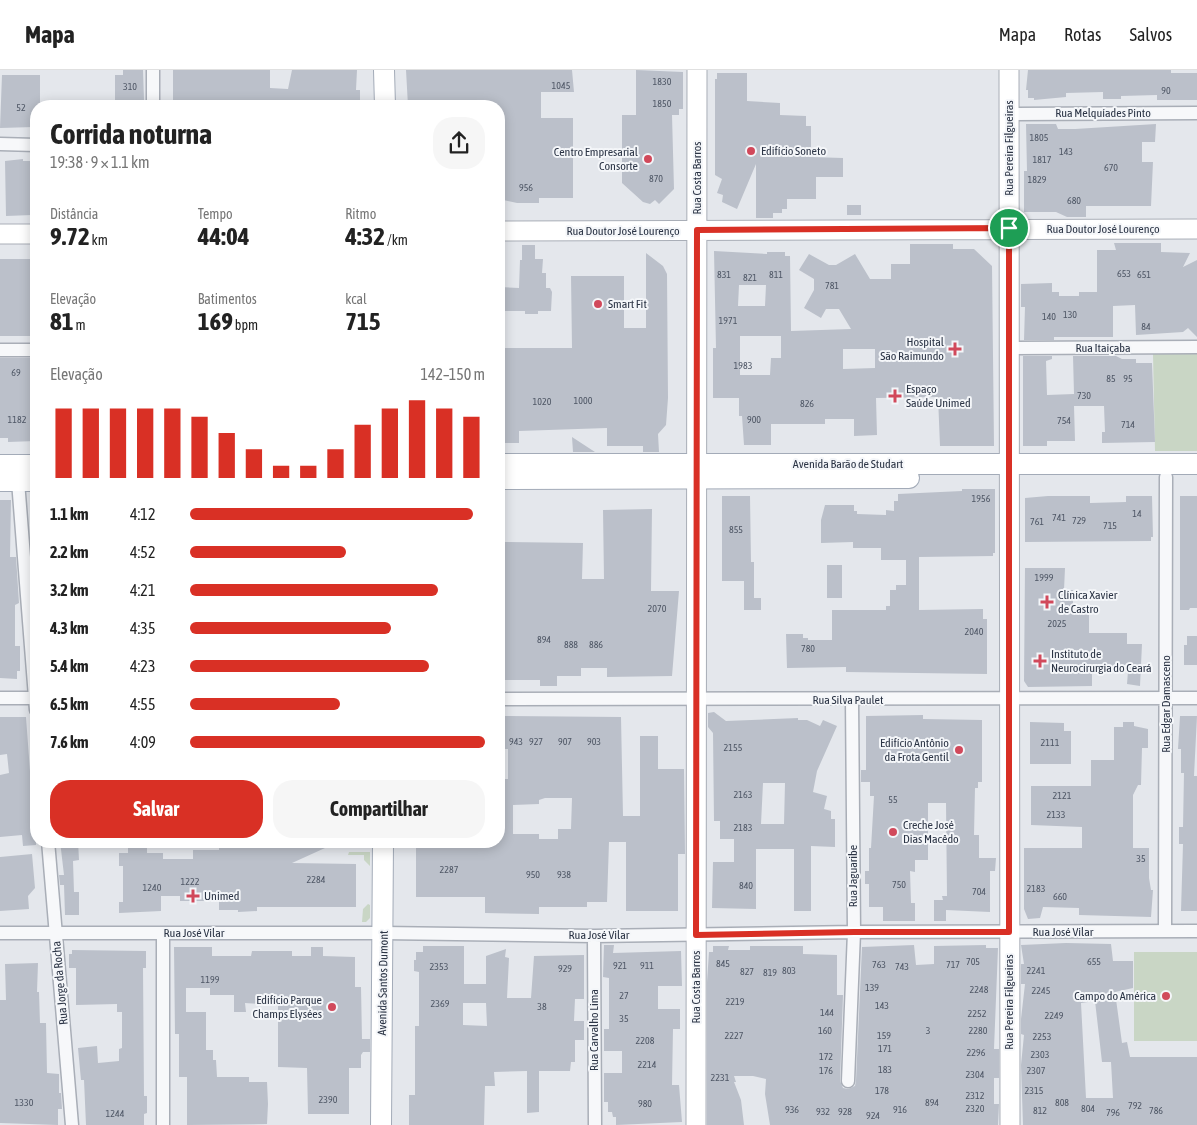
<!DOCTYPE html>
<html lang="pt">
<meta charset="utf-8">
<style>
:root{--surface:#fff;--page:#f6f6f6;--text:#222;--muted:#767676;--line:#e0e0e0;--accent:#d93025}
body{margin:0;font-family:"Asap Condensed",sans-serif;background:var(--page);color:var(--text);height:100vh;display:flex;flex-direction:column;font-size:19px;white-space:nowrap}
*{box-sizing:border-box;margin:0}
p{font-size:16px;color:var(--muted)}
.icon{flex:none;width:28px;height:28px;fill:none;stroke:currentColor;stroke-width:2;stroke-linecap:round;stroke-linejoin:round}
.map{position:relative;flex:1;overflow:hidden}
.sheet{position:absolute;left:30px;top:30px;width:475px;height:748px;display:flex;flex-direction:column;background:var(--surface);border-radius:20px;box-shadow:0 2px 12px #0003}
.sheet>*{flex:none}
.pin{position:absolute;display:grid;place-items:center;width:42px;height:42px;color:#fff;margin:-21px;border:2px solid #fff;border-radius:50%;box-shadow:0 1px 5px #0007}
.round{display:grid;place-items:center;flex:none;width:52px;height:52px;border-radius:20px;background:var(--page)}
.overview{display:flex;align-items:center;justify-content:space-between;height:85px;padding:0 20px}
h1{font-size:28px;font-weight:700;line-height:38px}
.stats{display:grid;grid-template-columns:repeat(3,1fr);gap:8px;height:85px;padding:5px 20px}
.stats div{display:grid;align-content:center}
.stats b{font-size:25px;font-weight:700}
.stats small{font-size:14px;font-weight:400}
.stats p{font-size:14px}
.chart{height:140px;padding:10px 20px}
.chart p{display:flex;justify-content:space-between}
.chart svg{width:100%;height:90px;margin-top:5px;stroke:var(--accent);stroke-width:6}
.cta{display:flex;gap:10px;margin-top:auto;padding:10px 20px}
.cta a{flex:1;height:58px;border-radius:20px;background:var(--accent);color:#fff;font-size:20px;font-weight:700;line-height:58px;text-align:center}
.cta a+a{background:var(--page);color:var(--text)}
ul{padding:0 20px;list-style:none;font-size:16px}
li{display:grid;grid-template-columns:80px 60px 1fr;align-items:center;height:38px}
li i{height:12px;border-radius:6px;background:var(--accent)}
header{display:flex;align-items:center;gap:30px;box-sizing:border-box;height:70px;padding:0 25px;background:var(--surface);border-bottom:1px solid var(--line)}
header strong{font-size:24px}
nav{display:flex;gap:28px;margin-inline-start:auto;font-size:18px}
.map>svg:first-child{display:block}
.green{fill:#c9d6c5}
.building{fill:#bbc0ca;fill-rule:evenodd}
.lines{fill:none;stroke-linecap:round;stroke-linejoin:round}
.street-casing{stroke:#a9aeb7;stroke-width:15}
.secondary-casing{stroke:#a9aeb7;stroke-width:21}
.primary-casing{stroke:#a3abb8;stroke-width:22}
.street{stroke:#f7f8fa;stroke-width:12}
.secondary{stroke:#fff;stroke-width:19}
.primary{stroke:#fff;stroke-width:20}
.route-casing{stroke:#fff;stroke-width:10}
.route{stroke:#d93025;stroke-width:6}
.poi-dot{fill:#d1495b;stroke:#f4f6f9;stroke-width:2}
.labels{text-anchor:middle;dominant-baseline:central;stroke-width:4;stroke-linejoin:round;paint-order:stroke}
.number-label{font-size:10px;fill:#4f5766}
.street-label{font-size:12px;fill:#2b3445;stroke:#f4f6f9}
.poi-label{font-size:12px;fill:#2b3445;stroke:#f4f6f9;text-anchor:start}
</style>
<header>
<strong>Mapa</strong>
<nav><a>Mapa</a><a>Rotas</a><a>Salvos</a></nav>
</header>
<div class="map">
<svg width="1197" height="1055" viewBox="0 0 1197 1055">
<rect width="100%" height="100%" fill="#e4e7ec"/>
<path class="green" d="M1197,283V381H1155L1153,284Z
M349,782H370V796L364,790V785H348Z
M368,834L370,835V848L366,852H362L363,839Z
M1134,882H1197V971H1134Z"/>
<path class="building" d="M123,0H143L144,30H139V36H115V5H123Z
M173,0H270V18L288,19L292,0H357L356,20H360V36H294L275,33L270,36H184V30H173Z
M406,0H572L574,22H541V48H573V128H539V133H517L499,129V36H408Z
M636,0L683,2V39H679V45H672L674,119L659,134L655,130L650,134L643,132L622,113V45H636Z
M1028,0H1171V3H1197V30H1157V25L1121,26V29H1103V22L1066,23V27L1034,30V28H1028V20H1026Z
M717,3H747V31L780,33V45L806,46V56H811V87L843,88V107H816V129H787V139H782V143H773V148H756V94L737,139L722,132L723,125L717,123L722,109L715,105V9H717Z
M2,5H40V36H36V43H34V57L0,58Z
M1026,54H1056L1058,59H1075L1156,54L1155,72H1142V92H1153L1151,136H1086V147H1067L1056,142H1024V101H1027Z
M23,89V91H31L32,145L6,146L5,91Z
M847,135H861V145H847Z
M1114,173H1161V182L1190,183L1183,197L1197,190V267L1188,258L1183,262L1136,265L1135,235L1113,236V267H1054V270H1024L1025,237H1021V214L1052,213V222H1059V226H1079V222H1097V180H1116Z
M910,174H953V179H974L992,196L994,376H940L938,327L876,328L877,365L854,366V349H825V354H771V375H744L742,346H739V328H713V278H716L714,181L767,184V182H785V186H790L791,261L851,259L839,239H826L821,248L804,238L814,220V209L799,200L809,184L829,195H836L855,184L870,209H891V194H910ZM739,215H766L765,236H738ZM740,266H781V288H771L770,305H740ZM843,279H875V298L843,299Z
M522,175H535V189H543L542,203H546V218H550L552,222L551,241H538V244H525V241H499V217L519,218L520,190H522Z
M646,183L663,196L667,204L668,328L666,355L658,364L659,382H643V376H607V358L519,361V373H499V278H572L571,206H624V258H646Z
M0,189H35V266H0Z
M1023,286H1052V289L1046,291L1047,325L1074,324L1073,286H1116L1122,289H1136V293H1152L1155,372L1102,373V362H1105L1104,336H1074L1075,371H1047V376H1023Z
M0,288H36V371L8,372V368H0Z
M572,367L595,382H573Z
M962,419H995V483H993V486L919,487V540L983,539V549H987V604L846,602V597L787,598L786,564H803V568H808V570H832V540H886V536H890V520H896V515H906V490H881V478H853V472L821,473V450L825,435H854V441H857V444L886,445V440L894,441V431H898V424L962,421Z
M722,426H750L751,492H754V528H761V540H744V511H722Z
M1048,426H1090V433L1126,432V426H1152L1153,467H1151V471L1025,472V428Z
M1180,426H1197V538H1190L1189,540H1180Z
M0,430H11L10,487H16L19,533L15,535V576H20V601H17V609L0,608Z
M652,439L651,521H679L672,606L607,607V598H581V606H557V616H540V610H499L500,472L583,473L582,509H604L603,440Z
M827,495H842V528H827Z
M1025,498H1065L1064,520H1073V543H1089V563H1127V574H1142L1140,616L1127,614L1128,601H1092V616L1028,617L1024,611Z
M1187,566H1197V595H1184V575H1187Z
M714,642L726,651L798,648V650H807L820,656L823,650L837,656L817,701L813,722L827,726L824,739L831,741V749H835V777L811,776V841H794V779H756V839L712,838L713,792H734V769H720V751H714L713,663L708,657V643ZM763,713H785L784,754H761Z
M923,645V649L982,650V712H978V718H975L974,765H979V788H996L995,801H990V842L946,840V851H934V830H943L942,826H947L946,733H928V790H915V802L910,801L911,833H915V851H883V837H869V814H865V801H869V778H871L874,726H870V712H861V700H866V646Z
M499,646L621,647L623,746H640V666H658V699H684L685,784H678V841H626V772H609L607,832H587V837H539V844L485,843V827H416V771H499V709H508V679H499ZM545,728H572L571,759H558V769H539V764H513V735L539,734V730Z
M1180,646H1197L1194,706H1197V841H1181L1183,774H1179V757H1183L1184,703H1181V679H1178Z
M0,647H26L30,701H34L36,725V775L23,776L22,765L0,767V705L9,703L7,684L0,685Z
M1030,652L1064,653V661H1071V694H1030Z
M1123,652H1134V656L1148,659V678H1142L1141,715H1138L1133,725V778H1149V808L1151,820H1153L1151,847L1079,845V838L1043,837L1040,848L1028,849L1024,839V778H1082V757L1031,755V716H1091V690H1114V657H1123Z
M60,771H78L79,790L73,791L74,822H79V845H65L64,815H60L59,805H64Z
M128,771H147V783H163V789H193V780H219V771H322L325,778L292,793L356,794V837H257V841L238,842V840H219V831H180V826H161V841L119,843V832H123V796H119V783H128Z
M32,784L35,818L28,826L29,839L0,841V787Z
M1066,873L1111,874L1113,891H1133V918L1115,922L1122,973L1127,972L1130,987H1197V1055H1023L1021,995L1024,965L1021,964V949L1025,914H1021V894H1024L1021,875ZM1095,931L1102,992H1111L1113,1028H1086L1081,933Z
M604,875H614L613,883L681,881L682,916H658V939H680V959H673L672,1015H679L682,1052L616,1055V1047H613L612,1042H608V1032H604V1003H622V981H604V959H609V908L603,907Z
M914,875L916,895L934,894V876L986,875V878H998L994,979H999V1008H994V1034H999L998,1055H770L765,1024L766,1009L753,1006H734L736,1012H734L741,1030L744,1055H707V912L709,882H713V876H729L728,880H750V876H803V884L837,885V925H843L840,1011L843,1018L848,1019L855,1016L856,1011L862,877Z
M423,876H464V914H486V886L506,879L505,887L509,888L507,928H531L534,886L584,885V929H575L574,951H584V970H575V992H571L570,1001H539V1042L527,1043V1001L494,1002L495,1016H485L484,1055H409V1025H415V956H419V902L414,901V890H416V882H423ZM463,933H486L487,956L463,955Z
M174,877H212V886H251L252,881H292V886H311V877H323V886L355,887V917H361L362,969H370V982H363L361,985V998H349V1044H308L307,998L278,997V935L245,933L246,942H234V925H210V918H186V942H206V980H213V990H216L217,1007H249V1012H267L268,1034L267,1054L187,1055V1007H179V964H175Z
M72,880L146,881V898H143L144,1026H147V1043L144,1044V1055H86L84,1010H81L78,978L97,976L98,993L119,991V979L122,978V942H117V934L76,935V898H69V884H72Z
M38,893L37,922H39L40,953H46L47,1003L59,1004V1023H61L62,1039H58V1055L0,1053V930H6L5,894Z"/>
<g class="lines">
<defs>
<path id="street" d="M153,36V0
M1010,44L1197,43
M0,74L36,75
M1008,278L1197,277
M0,280H36
M18,411L36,640
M0,628H36
M499,629L1197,628
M48,771L72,1055
M1165,861L1166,407
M0,863H383L594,866L854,862L1197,861
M594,866L595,1055
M848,1011L854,862L852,630
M163,1055V863"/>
<path id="secondary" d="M1009,0L1010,1055
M499,161L1197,159
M0,164H36
M696,1055L697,0"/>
<path id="primary" d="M384,0L385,36
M499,394H1197
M0,395H36
M499,409L909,408
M0,411H36
M381,1055L383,771"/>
</defs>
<use href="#street" class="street-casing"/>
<use href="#secondary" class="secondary-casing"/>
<use href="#primary" class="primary-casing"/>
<use href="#street" class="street"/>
<use href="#secondary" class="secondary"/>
<use href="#primary" class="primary"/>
</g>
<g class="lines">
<defs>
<path id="route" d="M1009,158V862H854L696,865L697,160Z"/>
</defs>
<use href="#route" class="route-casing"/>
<use href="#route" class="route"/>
</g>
<g class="poi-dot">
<circle cx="751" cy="81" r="5"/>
<circle cx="648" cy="89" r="5"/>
<circle cx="598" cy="234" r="5"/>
<path d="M952.5 271.5h5v5h5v5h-5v5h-5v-5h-5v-5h5z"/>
<path d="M892.5 318.5h5v5h5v5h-5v5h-5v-5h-5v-5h5z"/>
<path d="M1044.5 524.5h5v5h5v5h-5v5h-5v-5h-5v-5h5z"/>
<path d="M1037.5 583.5h5v5h5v5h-5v5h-5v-5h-5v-5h5z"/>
<circle cx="959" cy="680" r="5"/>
<circle cx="893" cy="762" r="5"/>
<path d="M190.5 818.5h5v5h5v5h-5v5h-5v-5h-5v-5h5z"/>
<circle cx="1166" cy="926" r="5"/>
<circle cx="332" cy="937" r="5"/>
</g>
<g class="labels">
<g class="number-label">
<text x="662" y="11">1830</text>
<text x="561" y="15">1045</text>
<text x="130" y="16">310</text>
<text x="1166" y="20">90</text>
<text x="662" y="33">1850</text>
<text x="21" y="37">52</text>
<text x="1039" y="67">1805</text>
<text x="1066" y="81">143</text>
<text x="1042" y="89">1817</text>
<text x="1111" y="97">670</text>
<text x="656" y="108">870</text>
<text x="1037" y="109">1829</text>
<text x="526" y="117">956</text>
<text x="1074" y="130">680</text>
<text x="1124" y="203">653</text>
<text x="724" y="204">831</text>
<text x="776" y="204">811</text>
<text x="1144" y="204">651</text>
<text x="750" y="207">821</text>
<text x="832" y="215">781</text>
<text x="1070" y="244">130</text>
<text x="1049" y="246">140</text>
<text x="728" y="250">1971</text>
<text x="1146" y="256">84</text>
<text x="743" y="295">1983</text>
<text x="16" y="302">69</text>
<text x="1111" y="308">85</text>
<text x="1128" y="308">95</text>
<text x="1084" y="325">730</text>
<text x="583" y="330">1000</text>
<text x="542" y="331">1020</text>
<text x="807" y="333">826</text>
<text x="17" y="349">1182</text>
<text x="754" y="349">900</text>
<text x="1064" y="350">754</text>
<text x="1128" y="354">714</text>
<text x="981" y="428">1956</text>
<text x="1137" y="443">14</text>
<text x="1059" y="447">741</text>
<text x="1079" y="450">729</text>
<text x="1037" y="451">761</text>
<text x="1110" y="455">715</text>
<text x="736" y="459">855</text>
<text x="1044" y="507">1999</text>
<text x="657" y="538">2070</text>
<text x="1057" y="553">2025</text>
<text x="974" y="561">2040</text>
<text x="544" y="569">894</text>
<text x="571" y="574">888</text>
<text x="596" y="574">886</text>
<text x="808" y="578">780</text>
<text x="516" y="671">943</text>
<text x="536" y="671">927</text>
<text x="565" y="671">907</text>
<text x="594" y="671">903</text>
<text x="1050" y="672">2111</text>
<text x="733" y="677">2155</text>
<text x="743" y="724">2163</text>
<text x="1062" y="725">2121</text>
<text x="893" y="729">55</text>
<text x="1056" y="744">2133</text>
<text x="743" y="757">2183</text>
<text x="1141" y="788">35</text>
<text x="449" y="799">2287</text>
<text x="533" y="804">950</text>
<text x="564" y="804">938</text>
<text x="316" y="809">2284</text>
<text x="190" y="811">1222</text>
<text x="899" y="814">750</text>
<text x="746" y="815">840</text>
<text x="152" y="817">1240</text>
<text x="1036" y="818">2183</text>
<text x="979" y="821">704</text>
<text x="1060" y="826">660</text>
<text x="973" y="891">705</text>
<text x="1094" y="891">655</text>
<text x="723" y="893">845</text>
<text x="879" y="894">763</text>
<text x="953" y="894">717</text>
<text x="620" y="895">921</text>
<text x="647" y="895">911</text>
<text x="439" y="896">2353</text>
<text x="902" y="896">743</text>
<text x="565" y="898">929</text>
<text x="789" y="900">803</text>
<text x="1036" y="900">2241</text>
<text x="747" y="901">827</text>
<text x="770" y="902">819</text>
<text x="210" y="909">1199</text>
<text x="872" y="917">139</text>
<text x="979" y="919">2248</text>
<text x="1041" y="920">2245</text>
<text x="624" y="925">27</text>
<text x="735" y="931">2219</text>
<text x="440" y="933">2369</text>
<text x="882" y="935">143</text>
<text x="542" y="936">38</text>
<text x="827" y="942">144</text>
<text x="977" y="943">2252</text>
<text x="1054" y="945">2249</text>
<text x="624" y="948">35</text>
<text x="825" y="960">160</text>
<text x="928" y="960">3</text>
<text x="978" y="960">2280</text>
<text x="734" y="965">2227</text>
<text x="884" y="965">159</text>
<text x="1042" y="966">2253</text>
<text x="645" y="970">2208</text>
<text x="885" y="978">171</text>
<text x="976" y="982">2296</text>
<text x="1040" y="984">2303</text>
<text x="826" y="986">172</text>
<text x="647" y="994">2214</text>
<text x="885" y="999">183</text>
<text x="826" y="1000">176</text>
<text x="1036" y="1000">2307</text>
<text x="975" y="1004">2304</text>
<text x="720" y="1007">2231</text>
<text x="882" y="1020">178</text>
<text x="1034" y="1020">2315</text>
<text x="975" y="1025">2312</text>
<text x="328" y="1029">2390</text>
<text x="24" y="1032">1330</text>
<text x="932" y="1032">894</text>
<text x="1062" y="1032">808</text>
<text x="645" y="1033">980</text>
<text x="1135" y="1035">792</text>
<text x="975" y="1038">2320</text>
<text x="1088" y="1038">804</text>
<text x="792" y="1039">936</text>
<text x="900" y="1039">916</text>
<text x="1040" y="1040">812</text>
<text x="1156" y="1040">786</text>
<text x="823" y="1041">932</text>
<text x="845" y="1041">928</text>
<text x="1113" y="1042">796</text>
<text x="115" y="1043">1244</text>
<text x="873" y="1045">924</text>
</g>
<g class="street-label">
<text x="1103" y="43">Rua Melquíades Pinto</text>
<text transform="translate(1009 78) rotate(-90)">Rua Pereira Filgueiras</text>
<text transform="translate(697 108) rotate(-90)">Rua Costa Barros</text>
<text x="1103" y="159">Rua Doutor José Lourenço</text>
<text x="623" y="161">Rua Doutor José Lourenço</text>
<text x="1103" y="278">Rua Itaiçaba</text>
<text x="848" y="394">Avenida Barão de Studart</text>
<text x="848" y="630">Rua Silva Paulet</text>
<text transform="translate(1166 634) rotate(-90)">Rua Edgar Damasceno</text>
<text transform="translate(853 806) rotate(-90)">Rua Jaguaribe</text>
<text x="1063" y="862">Rua José Vilar</text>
<text x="194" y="863">Rua José Vilar</text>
<text x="599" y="865">Rua José Vilar</text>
<text transform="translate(60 913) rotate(-95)">Rua Jorge da Rocha</text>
<text transform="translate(383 913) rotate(-89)">Avenida Santos Dumont</text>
<text transform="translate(696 917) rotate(-90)">Rua Costa Barros</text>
<text transform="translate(1009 932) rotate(-90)">Rua Pereira Filgueiras</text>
<text transform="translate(594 960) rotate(-90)">Rua Carvalho Lima</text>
</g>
<g class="poi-label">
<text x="761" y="81">Edifício Soneto</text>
<text x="638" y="82" text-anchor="end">Centro Empresarial<tspan x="638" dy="14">Consorte</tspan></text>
<text x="608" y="234">Smart Fit</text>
<text x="944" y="272" text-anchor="end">Hospital<tspan x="944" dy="14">São Raimundo</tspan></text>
<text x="906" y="319">Espaço<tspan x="906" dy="14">Saúde Unimed</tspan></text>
<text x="1058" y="525">Clínica Xavier<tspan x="1058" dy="14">de Castro</tspan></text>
<text x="1051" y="584">Instituto de<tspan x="1051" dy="14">Neurocirurgia do Ceará</tspan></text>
<text x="949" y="673" text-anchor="end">Edifício Antônio<tspan x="949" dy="14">da Frota Gentil</tspan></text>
<text x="903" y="755">Creche José<tspan x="903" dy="14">Dias Macêdo</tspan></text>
<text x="204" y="826">Unimed</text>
<text x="1156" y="926" text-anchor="end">Campo do América</text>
<text x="322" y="930" text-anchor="end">Edifício Parque<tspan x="322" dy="14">Champs Elysées</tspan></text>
</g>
</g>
</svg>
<div class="pin" style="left:1009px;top:158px;background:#1e9e55"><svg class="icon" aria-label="arrive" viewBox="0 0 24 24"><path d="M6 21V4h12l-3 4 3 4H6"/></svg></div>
<section class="sheet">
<div class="overview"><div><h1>Corrida noturna</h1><p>19:38 · 9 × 1.1 km</p></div><a class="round"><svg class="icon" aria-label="share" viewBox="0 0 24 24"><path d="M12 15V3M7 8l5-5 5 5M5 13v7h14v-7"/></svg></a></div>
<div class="stats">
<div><p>Distância</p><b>9.72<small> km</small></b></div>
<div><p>Tempo</p><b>44:04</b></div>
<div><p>Ritmo</p><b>4:32<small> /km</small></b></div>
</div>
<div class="stats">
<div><p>Elevação</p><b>81<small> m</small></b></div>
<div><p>Batimentos</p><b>169<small> bpm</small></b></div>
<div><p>kcal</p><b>715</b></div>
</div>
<div class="chart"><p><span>Elevação</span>142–150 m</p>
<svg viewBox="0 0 160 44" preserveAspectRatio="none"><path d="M5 44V10M15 44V10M25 44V10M35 44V10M45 44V10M55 44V14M65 44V22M75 44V30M85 44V38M95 44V38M105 44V30M115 44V18M125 44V10M135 44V6M145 44V10M155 44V14"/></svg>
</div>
<ul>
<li><b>1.1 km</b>4:12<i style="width:96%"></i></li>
<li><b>2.2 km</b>4:52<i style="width:53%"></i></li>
<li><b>3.2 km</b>4:21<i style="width:84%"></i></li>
<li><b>4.3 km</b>4:35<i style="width:68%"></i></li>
<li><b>5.4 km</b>4:23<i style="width:81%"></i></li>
<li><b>6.5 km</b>4:55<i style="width:51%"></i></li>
<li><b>7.6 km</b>4:09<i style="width:100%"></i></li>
</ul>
<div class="cta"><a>Salvar</a><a>Compartilhar</a></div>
</section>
</div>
